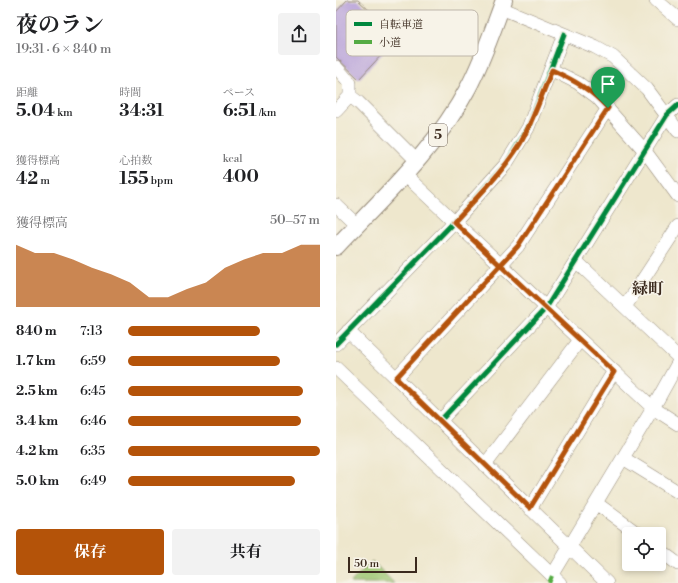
<!DOCTYPE html>
<html lang="ja">
<meta charset="utf-8">
<style>
:root{--surface:#fff;--page:#f2f2f2;--text:#202124;--muted:#757577;--accent:#b45309}
body{margin:0;font-family:"Libre Bodoni","Noto Serif JP",serif;background:var(--page);color:var(--text);height:100vh;display:flex;flex-direction:column;font-size:15px;white-space:nowrap}
*{box-sizing:border-box;margin:0}
p{font-size:13px;color:var(--muted)}
.icon{flex:none;width:22px;height:22px;fill:none;stroke:currentColor;stroke-width:2;stroke-linecap:round;stroke-linejoin:round}
.map{position:relative;flex:1;overflow:hidden}
.drawer{display:flex;flex-direction:column;background:var(--surface);width:336px}
.drawer>*{flex:none}
.buttons{position:absolute;left:286px;top:527px;display:grid;gap:8px}
.buttons a{display:grid;place-items:center;width:44px;height:44px;border-radius:4px;background:var(--surface);box-shadow:0 2px 6px #0003;font-size:20px}
.scale{position:absolute;left:12px;bottom:10px;width:69px;box-sizing:border-box;padding-left:4px;border:2px solid #3b2a1e;border-top:0;font-size:11px;line-height:14px;white-space:nowrap;color:#3b2a1e;-webkit-text-stroke:3px #f7f3e8;paint-order:stroke}
.pin{position:absolute;display:grid;place-items:center;width:34px;height:34px;color:#fff;margin:-41px -17px;border-radius:50% 50% 50% 0;rotate:-45deg;box-shadow:0 0 4px #0007}
.pin .icon{rotate:45deg}
.round{display:grid;place-items:center;flex:none;width:42px;height:42px;border-radius:4px;background:var(--page)}
.summary{display:flex;align-items:center;justify-content:space-between;height:68px;padding:0 16px}
h1{font-size:22px;font-weight:700;line-height:30px}
.figures{display:grid;grid-template-columns:repeat(3,1fr);gap:6px;height:68px;padding:4px 16px}
.figures div{display:grid;align-content:center}
.figures b{font-size:17px;font-weight:700}
.figures small{font-size:11px;font-weight:400}
.figures p{font-size:11px}
.chart{height:112px;padding:8px 16px}
.chart p{display:flex;justify-content:space-between}
.chart svg{width:100%;height:72px;margin-top:4px;fill:var(--accent);opacity:.7}
.button{display:flex;gap:8px;margin-top:auto;padding:8px 16px}
.button a{flex:1;height:46px;border-radius:4px;background:var(--accent);color:#fff;font-size:16px;font-weight:700;line-height:46px;text-align:center}
.button a+a{background:var(--page);color:var(--text)}
ul{padding:0 16px;list-style:none;font-size:13px}
li{display:grid;grid-template-columns:64px 48px 1fr;align-items:center;height:30px}
li i{height:10px;border-radius:5px;background:var(--accent)}
main{display:flex;flex:1;min-height:0}
.map>svg:first-child{display:block}
.green{fill:#9dc773;stroke:#6c7848}
.building{fill:#b39bd8}
.lines{fill:none;stroke-linecap:round;stroke-linejoin:round}
.minor-casing{stroke:#948876;stroke-width:14}
.major-casing{stroke:#948876;stroke-width:18}
.minor{stroke:#fff;stroke-width:13}
.major{stroke:#fff;stroke-width:16}
.quiet{stroke:#55ab43;stroke-width:4;stroke-dasharray:8 4;stroke-linecap:butt}
.cycleway-casing{stroke:#f7f3e8;stroke-width:8}
.cycleway{stroke:#00873e;stroke-width:5}
.route-casing{stroke:#fff;stroke-width:8}
.route{stroke:#b45309;stroke-width:5}
.labels{text-anchor:middle;dominant-baseline:central;stroke-width:3;stroke-linejoin:round;paint-order:stroke}
.shield{fill:#f7f3e8;stroke:#73665b;stroke-width:1}
.shield-label{font-size:13px;font-weight:bold;fill:#3b2a1e}
.quarter-label{font-size:16px;font-weight:bold;fill:#3b2a1e;stroke:#f7f3e8}
.key{fill:#f7f3e8;stroke:#bfb7ab;stroke-width:1}
.key-label{font-size:11px;fill:#3b2a1e}
</style>
<main>
<section class="drawer">
<div class="summary"><div><h1>夜のラン</h1><p>19:31 · 6 × 840 m</p></div><a class="round"><svg class="icon" aria-label="share" viewBox="0 0 24 24"><path d="M12 15V3M7 8l5-5 5 5M5 13v7h14v-7"/></svg></a></div>
<div class="figures">
<div><p>距離</p><b>5.04<small> km</small></b></div>
<div><p>時間</p><b>34:31</b></div>
<div><p>ペース</p><b>6:51<small> /km</small></b></div>
</div>
<div class="figures">
<div><p>獲得標高</p><b>42<small> m</small></b></div>
<div><p>心拍数</p><b>155<small> bpm</small></b></div>
<div><p>kcal</p><b>400</b></div>
</div>
<div class="chart"><p><span>獲得標高</span>50–57 m</p>
<svg viewBox="0 0 160 44" preserveAspectRatio="none"><path d="M0 44V6L10 11L20 11L30 15L40 20L50 24L60 29L70 38L80 38L90 33L100 29L110 20L120 15L130 11L140 11L150 6L160 6V44z"/></svg>
</div>
<ul>
<li><b>840 m</b>7:13<i style="width:69%"></i></li>
<li><b>1.7 km</b>6:59<i style="width:79%"></i></li>
<li><b>2.5 km</b>6:45<i style="width:91%"></i></li>
<li><b>3.4 km</b>6:46<i style="width:90%"></i></li>
<li><b>4.2 km</b>6:35<i style="width:100%"></i></li>
<li><b>5.0 km</b>6:49<i style="width:87%"></i></li>
</ul>
<div class="button"><a>保存</a><a>共有</a></div>
</section>
<div class="map">
<svg width="342" height="583" viewBox="0 0 342 583">
<rect width="100%" height="100%" fill="#f7f3e8"/>
<filter id="ink" filterUnits="userSpaceOnUse"><feTurbulence type="fractalNoise" baseFrequency=".025" numOctaves="2"/><feDisplacementMap in="SourceGraphic" scale="8" xChannelSelector="R" yChannelSelector="G"/><feConvolveMatrix kernelMatrix="1 2 1 2 8 2 1 2 1" color-interpolation-filters="sRGB"/></filter>
<filter id="wash" filterUnits="userSpaceOnUse"><feTurbulence type="fractalNoise" baseFrequency=".012" numOctaves="4" result="noise"/><feDisplacementMap in="SourceGraphic" scale="16" xChannelSelector="R" yChannelSelector="G"/><feGaussianBlur stdDeviation="0.9" result="paint"/><feColorMatrix in="noise" values="0 0 0 0 0 0 0 0 0 0 0 0 0 0 0 0 0 1.4 0 .05"/><feComposite in="paint" operator="in"/></filter>
<g filter="url(#wash)">
<rect width="100%" height="100%" fill="#eee7cd"/>
<path class="green" d="M36,561L58,583H14Z"/>
<g id="blocks">
<path class="building" d="M11,0H22L62,37L23,79L0,57V12Z"/>
</g>
</g>
<g filter="url(#ink)">
<use href="#blocks" fill-opacity="0" stroke="#948876" stroke-width="1"/>
<g class="lines">
<defs>
<path id="minor" d="M320,0L342,19
M165,8L259,47L277,57L311,89L342,131
M0,67L14,83V96L22,102L81,161
M216,70L242,83L261,97L309,151L342,196
M0,111L14,96
M69,175L317,408L342,424
M0,205L21,225
M240,261L342,357
M289,307L342,226
M12,331L271,583
M0,344L118,222L170,164L192,128L228,34
M0,368L224,583
M60,378L182,246L272,108
M104,421L210,308L331,115L342,105
M287,458L342,492
M149,465L244,340
M260,503L302,534
M194,509L278,371
M323,550L342,564
M216,576L317,408L342,363"/>
<path id="major" d="M0,247C47,197 100,149 132,88C147,60 157,29 168,0"/>
</defs>
<use href="#minor" class="minor-casing"/>
<use href="#major" class="major-casing"/>
<use href="#minor" class="minor"/>
<use href="#major" class="major"/>
<path class="quiet" d="M213,583L216,576"/>
<defs>
<path id="cycleway" d="M0,344L118,222L170,164L192,128L228,34
M104,421L210,308L331,115L342,105"/>
</defs>
<use href="#cycleway" class="cycleway-casing"/>
<use href="#cycleway" class="cycleway"/>
</g>
</g>
<g class="lines" filter="url(#ink)">
<defs>
<path id="route" d="M272,108L182,246L60,378L194,508L278,372C225,322 171,272 118,222C141,197 166,173 184,144C197,121 206,94 216,70C239,81 254,89 272,108"/>
</defs>
<use href="#route" class="route-casing"/>
<use href="#route" class="route"/>
</g>
<g class="labels">
<rect class="shield" x="93" y="124" width="18" height="22" rx="3"/>
<g class="shield-label">
<text x="102" y="135">5</text>
</g>
<g class="quarter-label">
<text x="312" y="289">緑町</text>
</g>
</g>
<rect x="10" y="10" width="132" height="46" rx="6" class="key"/>
<rect x="18" y="22" width="18" height="4" fill="#00873e"/>
<rect x="18" y="40" width="18" height="4" fill="#55ab43"/>
<g class="key-label">
<text x="43" y="28">自転車道</text>
<text x="43" y="46">小道</text>
</g>
</svg>
<div class="buttons">
<a><svg class="icon" aria-label="locate" viewBox="0 0 24 24"><circle cx="12" cy="12" r="6"/><path d="M12 2v4M12 18v4M2 12h4M18 12h4"/></svg></a>
</div>
<div class="scale">50 m</div>
<div class="pin" style="left:272px;top:108px;background:#1e9e55"><svg class="icon" aria-label="arrive" viewBox="0 0 24 24"><path d="M6 21V4h12l-3 4 3 4H6"/></svg></div>
</div>
</main>
